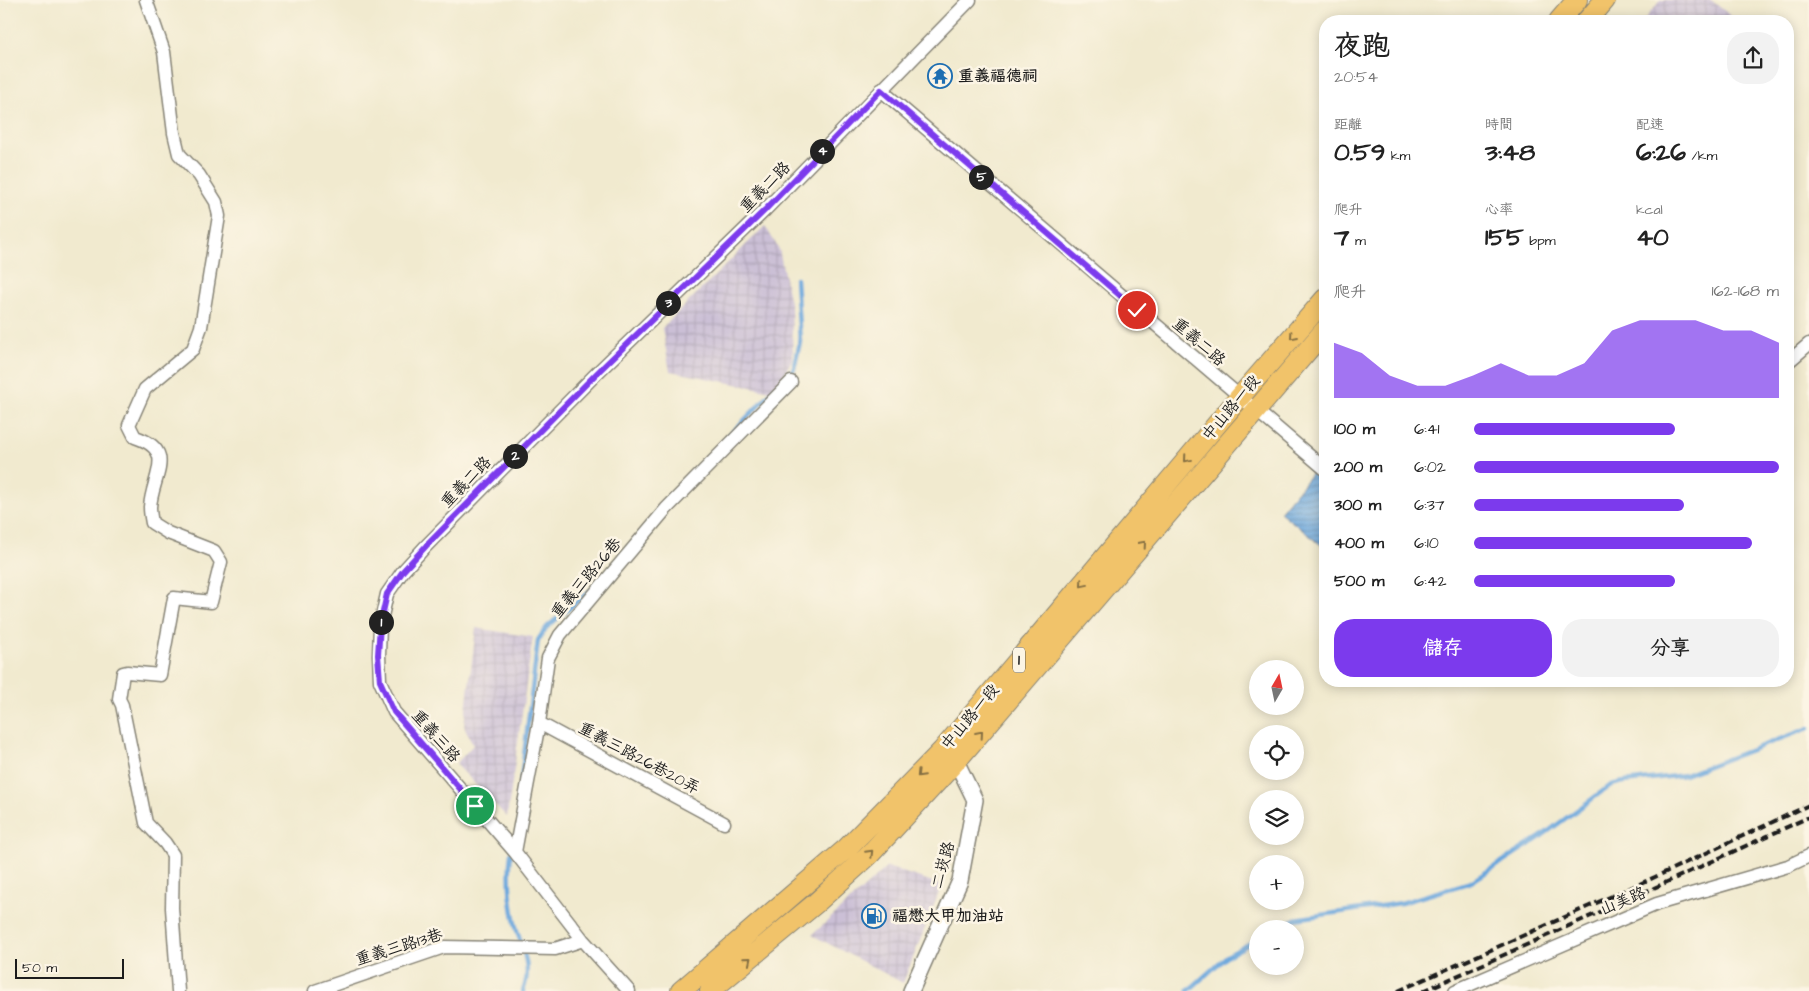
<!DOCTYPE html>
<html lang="zh-TW">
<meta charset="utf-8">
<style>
:root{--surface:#fff;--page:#f2f2f2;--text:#222;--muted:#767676;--accent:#7c3aed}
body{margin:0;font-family:"Architects Daughter","LXGW WenKai TC",sans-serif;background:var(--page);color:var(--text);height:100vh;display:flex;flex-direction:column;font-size:19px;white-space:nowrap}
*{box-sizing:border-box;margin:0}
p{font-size:16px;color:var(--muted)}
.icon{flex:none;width:28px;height:28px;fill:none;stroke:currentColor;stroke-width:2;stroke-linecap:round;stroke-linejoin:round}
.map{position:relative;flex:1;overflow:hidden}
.side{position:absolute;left:1319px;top:15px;width:475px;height:672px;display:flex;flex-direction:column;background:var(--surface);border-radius:20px;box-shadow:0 2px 12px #0003}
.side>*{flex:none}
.needle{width:32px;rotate:9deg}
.fabs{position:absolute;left:1249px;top:660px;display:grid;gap:10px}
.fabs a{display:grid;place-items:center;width:55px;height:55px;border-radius:50%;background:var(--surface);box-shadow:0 2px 12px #0003;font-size:25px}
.scale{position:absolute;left:15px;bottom:12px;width:109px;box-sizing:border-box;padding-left:5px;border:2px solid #1c1c1c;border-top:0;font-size:14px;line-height:18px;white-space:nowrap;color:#1c1c1c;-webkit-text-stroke:4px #fcf5e5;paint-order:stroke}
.pin{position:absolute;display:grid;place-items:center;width:42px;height:42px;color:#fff;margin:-21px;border:2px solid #fff;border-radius:50%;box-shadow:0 1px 5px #0007}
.km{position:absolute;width:25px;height:25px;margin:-12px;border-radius:50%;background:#222;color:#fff;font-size:14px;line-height:25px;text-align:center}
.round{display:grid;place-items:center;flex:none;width:52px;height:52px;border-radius:20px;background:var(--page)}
.overview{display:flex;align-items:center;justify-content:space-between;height:85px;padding:0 15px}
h1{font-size:28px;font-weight:800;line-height:38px}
.metrics{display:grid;grid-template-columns:repeat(3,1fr);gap:8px;height:85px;padding:5px 15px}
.metrics div{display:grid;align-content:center}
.metrics b{font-size:25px;font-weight:800}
.metrics small{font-size:14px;font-weight:400}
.metrics p{font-size:14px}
.chart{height:140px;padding:10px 15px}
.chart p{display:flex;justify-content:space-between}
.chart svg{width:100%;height:90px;margin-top:5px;fill:var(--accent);opacity:.7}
.action{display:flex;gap:10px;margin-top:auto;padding:10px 15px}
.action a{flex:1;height:58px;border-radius:20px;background:var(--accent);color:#fff;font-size:20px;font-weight:800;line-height:58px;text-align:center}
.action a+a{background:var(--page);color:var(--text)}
ul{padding:0 15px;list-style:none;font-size:16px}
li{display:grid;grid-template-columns:80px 60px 1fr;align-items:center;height:38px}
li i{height:12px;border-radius:6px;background:var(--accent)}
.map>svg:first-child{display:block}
.industrial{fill:url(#industrial-grid)}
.water{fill:url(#water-rules);stroke:#44627c}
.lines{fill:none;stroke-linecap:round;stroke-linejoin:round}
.stream{stroke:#6ca7dd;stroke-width:4.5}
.minor-casing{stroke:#868376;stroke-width:15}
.tertiary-casing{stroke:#868376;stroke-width:18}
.primary-casing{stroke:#868376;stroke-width:22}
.minor{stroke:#fff;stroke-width:12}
.tertiary{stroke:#fff;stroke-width:15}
.primary{stroke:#f1c36a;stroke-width:20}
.rail{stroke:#1c1c1c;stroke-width:4;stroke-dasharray:8 4;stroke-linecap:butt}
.oneway{stroke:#867043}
.route-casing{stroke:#fff;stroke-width:10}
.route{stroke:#7c3aed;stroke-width:6}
.labels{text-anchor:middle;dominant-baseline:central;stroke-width:5;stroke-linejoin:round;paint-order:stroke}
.shield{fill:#fcf5e5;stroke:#5f5d58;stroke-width:1}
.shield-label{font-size:15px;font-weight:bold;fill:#1c1c1c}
.poi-label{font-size:16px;font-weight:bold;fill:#1c1c1c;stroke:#fcf5e5;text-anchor:start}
.street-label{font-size:16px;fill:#1c1c1c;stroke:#fcf5e5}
</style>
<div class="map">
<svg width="1809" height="991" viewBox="0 0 1809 991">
<defs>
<pattern id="industrial-grid" width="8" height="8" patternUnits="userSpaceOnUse" patternTransform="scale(1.25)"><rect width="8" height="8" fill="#cbbfd6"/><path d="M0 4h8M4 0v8" fill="none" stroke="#aea4b7"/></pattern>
<pattern id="water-rules" width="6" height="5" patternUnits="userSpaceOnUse" patternTransform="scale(1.25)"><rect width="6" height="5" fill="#6ca7dd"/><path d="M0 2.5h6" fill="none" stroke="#5887b2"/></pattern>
</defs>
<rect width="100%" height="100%" fill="#fcf5e5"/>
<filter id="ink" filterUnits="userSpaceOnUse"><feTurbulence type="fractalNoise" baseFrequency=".02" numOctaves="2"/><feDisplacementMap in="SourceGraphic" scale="10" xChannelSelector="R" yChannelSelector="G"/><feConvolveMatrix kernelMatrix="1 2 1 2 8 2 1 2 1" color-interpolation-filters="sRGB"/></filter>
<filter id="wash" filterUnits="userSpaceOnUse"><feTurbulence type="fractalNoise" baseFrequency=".0096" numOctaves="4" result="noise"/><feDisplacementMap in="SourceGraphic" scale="20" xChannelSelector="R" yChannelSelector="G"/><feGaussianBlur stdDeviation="1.12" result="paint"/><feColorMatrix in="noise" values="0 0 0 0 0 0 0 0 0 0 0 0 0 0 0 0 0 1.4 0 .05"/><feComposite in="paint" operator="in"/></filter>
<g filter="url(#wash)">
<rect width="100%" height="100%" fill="#f1eacf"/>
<path class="industrial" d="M1661,0H1711L1737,21H1643Z
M765,226L779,249L791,308L793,357L776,392L670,371L662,328Z
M476,628L533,637L507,817L456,764L473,745L464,726Z
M887,867L942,885L903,983L812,935Z"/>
<path class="water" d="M1312,473L1325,484V548L1280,512Z"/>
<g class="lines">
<path class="stream" d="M724,441L794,369L800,342L796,279
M518,806L538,640L547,627L591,590
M511,853C508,876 510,900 515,923C521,949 533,964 523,991
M1278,929L1295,919L1401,903L1471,882L1539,838L1611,785L1624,782L1685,775L1809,728
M1188,991L1227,956L1258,939"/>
</g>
</g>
<g filter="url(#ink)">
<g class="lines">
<defs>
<path id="minor" d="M146,0L164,52L174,133L179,154L199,175L216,202L219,216L201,327L193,349L145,389L129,425L135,437C178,451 152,476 150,507C150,512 151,518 152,523L168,533L214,551L221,562L211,602L174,598L160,675L127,672L123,673L119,699L122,705L146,823L165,843L173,855L172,908L178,991
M881,90L1325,469
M1788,362L1809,344
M539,723L724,823
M515,852L539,723L548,658L560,635L666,509L791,382
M315,991L444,947L555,949L583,940
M629,991L583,940L515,852L394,712L380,681L379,655L380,625L387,594L403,571L426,546L597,373L765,210L970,0
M1455,991L1657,904L1788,866L1809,856"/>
<path id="tertiary" d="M911,991L960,881L975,800L956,761L950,756"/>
<path id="primary" d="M1559,21L1577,0
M1587,21L1605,0
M681,991L847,848L942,751L1239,398L1325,299
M710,991L816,903L870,854L956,761L1325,330"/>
</defs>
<use href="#minor" class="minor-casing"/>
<use href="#tertiary" class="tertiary-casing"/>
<use href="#primary" class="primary-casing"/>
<use href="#minor" class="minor"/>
<use href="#tertiary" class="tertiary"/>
<use href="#primary" class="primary"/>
<path class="rail" d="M1398,991L1655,877L1809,805
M1423,991L1656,887L1809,817"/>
</g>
<defs><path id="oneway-chevron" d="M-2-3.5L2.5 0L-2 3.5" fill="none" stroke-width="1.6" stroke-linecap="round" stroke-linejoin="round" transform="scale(1.25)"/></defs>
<g class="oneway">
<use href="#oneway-chevron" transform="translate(1293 336) rotate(131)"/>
<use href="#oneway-chevron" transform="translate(1187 459) rotate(130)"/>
<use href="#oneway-chevron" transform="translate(1143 544) rotate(-49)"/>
<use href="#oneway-chevron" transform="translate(1083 584) rotate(130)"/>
<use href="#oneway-chevron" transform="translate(980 734) rotate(-49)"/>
<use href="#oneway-chevron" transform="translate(920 774) rotate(134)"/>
<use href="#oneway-chevron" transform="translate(870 853) rotate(-45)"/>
<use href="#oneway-chevron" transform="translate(748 960) rotate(-40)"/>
</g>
</g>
<g class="lines" filter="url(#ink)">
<defs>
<path id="route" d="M475,806L394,712L380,681L378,655L380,625L387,594L403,571L426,546L597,373L765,210L881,90L1137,310"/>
</defs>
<use href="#route" class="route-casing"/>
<use href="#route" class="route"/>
</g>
<defs>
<symbol id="temple-ring" viewBox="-11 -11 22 22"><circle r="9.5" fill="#fcf5e5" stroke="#1f6fb2" stroke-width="1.5"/><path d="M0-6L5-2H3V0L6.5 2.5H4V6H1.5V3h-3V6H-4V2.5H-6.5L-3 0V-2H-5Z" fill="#1f6fb2"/></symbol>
<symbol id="fuel-ring" viewBox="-11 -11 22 22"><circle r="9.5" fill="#fcf5e5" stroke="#1f6fb2" stroke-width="1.5"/><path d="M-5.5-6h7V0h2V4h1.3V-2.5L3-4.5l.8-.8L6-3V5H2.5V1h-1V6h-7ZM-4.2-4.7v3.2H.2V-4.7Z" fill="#1f6fb2"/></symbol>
</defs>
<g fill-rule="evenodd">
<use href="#temple-ring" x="926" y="62" width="28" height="28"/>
<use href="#fuel-ring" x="860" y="902" width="28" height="28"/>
</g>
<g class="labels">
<rect class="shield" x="1013" y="647.5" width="12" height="25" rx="4"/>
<g class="shield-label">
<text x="1019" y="660">1</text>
</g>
<g class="poi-label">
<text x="958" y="76">重義福德祠</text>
<text x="892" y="916">福懋大甲加油站</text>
</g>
<g class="street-label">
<text transform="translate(765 187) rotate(-45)">重義二路</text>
<text transform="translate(1199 342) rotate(41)">重義二路</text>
<text transform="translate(1231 408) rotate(-50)">中山路一段</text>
<text transform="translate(466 482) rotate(-46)">重義二路</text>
<text transform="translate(586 578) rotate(-50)">重義三路26巷</text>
<text transform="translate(970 717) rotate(-50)">中山路一段</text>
<text transform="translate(436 736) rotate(49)">重義三路</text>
<text transform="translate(639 758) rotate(28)">重義三路26巷20弄</text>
<text transform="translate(943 865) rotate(-75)">二崁路</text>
<text transform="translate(1623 901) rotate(-23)">山美路</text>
<text transform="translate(399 947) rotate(-17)">重義三路13巷</text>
</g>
</g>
</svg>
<div class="fabs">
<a><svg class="needle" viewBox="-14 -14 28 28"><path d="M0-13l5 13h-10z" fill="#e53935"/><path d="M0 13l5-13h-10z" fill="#767676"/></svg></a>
<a><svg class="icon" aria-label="locate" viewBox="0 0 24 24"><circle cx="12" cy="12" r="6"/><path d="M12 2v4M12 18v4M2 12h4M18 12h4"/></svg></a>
<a><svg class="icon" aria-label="layers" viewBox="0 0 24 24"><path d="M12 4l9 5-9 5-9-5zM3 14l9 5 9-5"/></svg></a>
<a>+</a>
<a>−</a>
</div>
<div class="scale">50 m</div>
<div class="pin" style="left:475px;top:806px;background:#1e9e55"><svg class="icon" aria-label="arrive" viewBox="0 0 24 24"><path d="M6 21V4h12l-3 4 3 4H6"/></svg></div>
<div class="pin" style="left:1137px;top:310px;background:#d93025"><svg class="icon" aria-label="check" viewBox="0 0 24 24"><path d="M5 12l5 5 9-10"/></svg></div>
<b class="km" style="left:381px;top:622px">1</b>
<b class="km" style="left:515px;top:456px">2</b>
<b class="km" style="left:668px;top:303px">3</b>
<b class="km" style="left:822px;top:151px">4</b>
<b class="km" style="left:981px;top:177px">5</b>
<section class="side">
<div class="overview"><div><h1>夜跑</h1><p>20:54</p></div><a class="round"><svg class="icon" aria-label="share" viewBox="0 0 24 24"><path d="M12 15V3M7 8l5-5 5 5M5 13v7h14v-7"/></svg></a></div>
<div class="metrics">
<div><p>距離</p><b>0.59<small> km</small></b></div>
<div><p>時間</p><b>3:48</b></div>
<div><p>配速</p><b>6:26<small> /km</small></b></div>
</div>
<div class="metrics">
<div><p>爬升</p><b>7<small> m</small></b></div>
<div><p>心率</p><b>155<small> bpm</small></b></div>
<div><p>kcal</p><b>40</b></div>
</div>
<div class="chart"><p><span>爬升</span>162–168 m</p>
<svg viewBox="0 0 160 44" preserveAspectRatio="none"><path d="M0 44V17L10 22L20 33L30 38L40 38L50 33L60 27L70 33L80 33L90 27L100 11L110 6L120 6L130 6L140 11L150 11L160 17V44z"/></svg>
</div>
<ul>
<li><b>100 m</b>6:41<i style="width:66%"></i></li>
<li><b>200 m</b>6:02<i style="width:100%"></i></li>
<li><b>300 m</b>6:37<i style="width:69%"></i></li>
<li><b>400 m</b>6:10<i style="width:91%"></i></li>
<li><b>500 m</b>6:42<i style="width:66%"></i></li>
</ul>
<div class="action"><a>儲存</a><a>分享</a></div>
</section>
</div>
